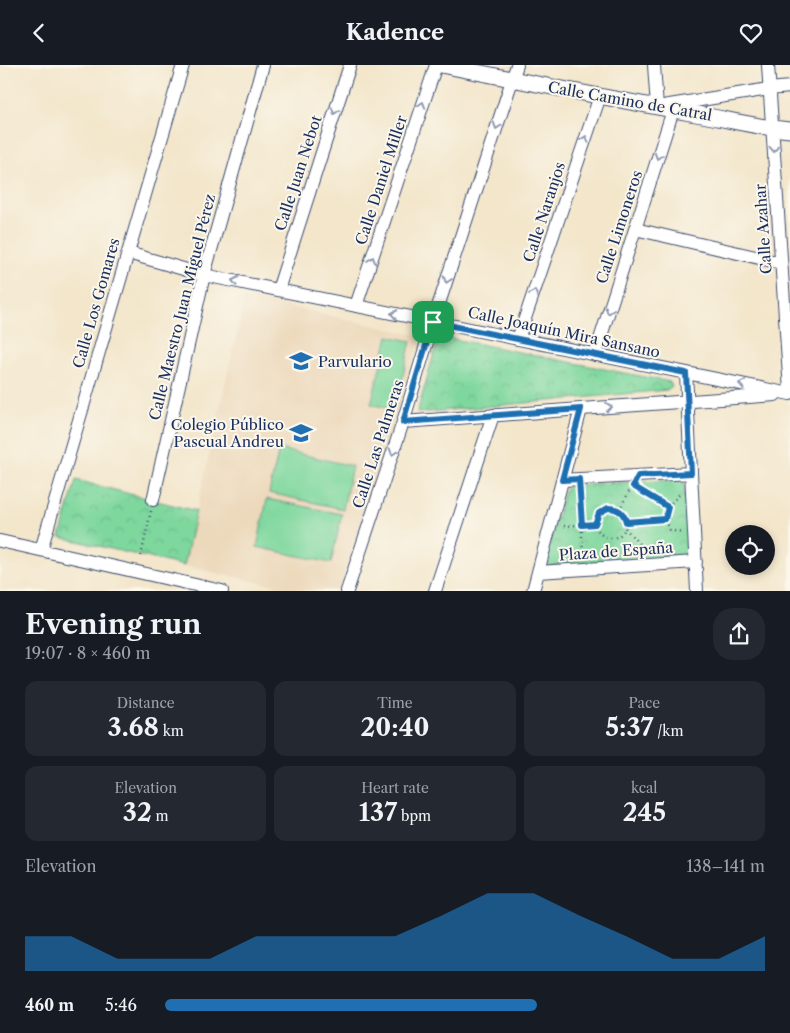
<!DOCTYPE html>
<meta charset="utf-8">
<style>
:root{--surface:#171b24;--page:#242831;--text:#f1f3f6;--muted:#9ea1a6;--accent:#1f6fb2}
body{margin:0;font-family:"Libre Caslon Text",serif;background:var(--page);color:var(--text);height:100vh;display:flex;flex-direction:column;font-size:19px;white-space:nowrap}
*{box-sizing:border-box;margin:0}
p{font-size:16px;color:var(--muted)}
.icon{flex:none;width:28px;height:28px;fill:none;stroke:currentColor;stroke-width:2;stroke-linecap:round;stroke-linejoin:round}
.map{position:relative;height:526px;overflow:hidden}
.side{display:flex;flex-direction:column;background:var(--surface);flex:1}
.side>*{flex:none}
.buttons{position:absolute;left:725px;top:460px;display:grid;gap:10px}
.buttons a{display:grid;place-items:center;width:50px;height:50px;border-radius:50%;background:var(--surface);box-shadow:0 2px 8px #0003;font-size:25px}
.pin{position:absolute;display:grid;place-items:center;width:42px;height:42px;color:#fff;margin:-21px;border-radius:10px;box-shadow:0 2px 8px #0006}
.round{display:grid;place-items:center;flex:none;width:52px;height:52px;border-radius:20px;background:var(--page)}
.headline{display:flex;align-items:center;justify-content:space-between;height:85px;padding:0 25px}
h1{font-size:28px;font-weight:700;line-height:38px}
.metrics{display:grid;grid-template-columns:repeat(3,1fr);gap:8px;height:85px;padding:5px 25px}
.metrics div{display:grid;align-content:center;border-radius:12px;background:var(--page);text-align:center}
.metrics b{font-size:25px;font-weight:700}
.metrics small{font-size:14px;font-weight:400}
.metrics p{font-size:14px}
.chart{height:140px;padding:10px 25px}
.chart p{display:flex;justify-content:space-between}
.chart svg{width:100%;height:90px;margin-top:5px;fill:var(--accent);opacity:.7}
ul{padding:0 25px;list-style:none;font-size:16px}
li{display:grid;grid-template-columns:80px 60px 1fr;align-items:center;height:38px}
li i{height:12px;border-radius:6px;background:var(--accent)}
header{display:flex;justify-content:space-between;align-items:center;height:65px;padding:0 25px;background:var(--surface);font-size:22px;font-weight:700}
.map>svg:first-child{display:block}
.built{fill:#ecd8ba}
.park{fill:url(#park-crowns);stroke:#4c837e}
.garden{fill:#7ed79d;stroke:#4c837e}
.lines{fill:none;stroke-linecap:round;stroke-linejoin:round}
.minor-casing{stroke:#3b4a6e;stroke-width:14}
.tertiary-casing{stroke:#3b4a6e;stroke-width:17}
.path{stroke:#3b4a6e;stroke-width:2.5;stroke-dasharray:1 4;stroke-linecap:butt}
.minor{stroke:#fff;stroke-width:12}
.tertiary{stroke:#fff;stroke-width:15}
.oneway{stroke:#8d97ae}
.route-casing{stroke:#fff;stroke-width:10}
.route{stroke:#1f6fb2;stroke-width:6}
.labels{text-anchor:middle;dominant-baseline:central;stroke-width:4;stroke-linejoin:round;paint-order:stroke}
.street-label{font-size:15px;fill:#1b2f5e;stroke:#fbf7ec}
.poi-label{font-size:15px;fill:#1b2f5e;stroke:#fbf7ec;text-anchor:start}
</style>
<header><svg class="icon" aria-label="back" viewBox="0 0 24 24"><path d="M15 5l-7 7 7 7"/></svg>Kadence<svg class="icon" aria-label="heart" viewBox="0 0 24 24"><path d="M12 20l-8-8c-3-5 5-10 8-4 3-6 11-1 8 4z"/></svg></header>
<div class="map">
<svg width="790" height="526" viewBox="0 0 790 526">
<defs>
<pattern id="park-crowns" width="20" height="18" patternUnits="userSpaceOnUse" patternTransform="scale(1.25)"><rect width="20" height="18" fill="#7ed79d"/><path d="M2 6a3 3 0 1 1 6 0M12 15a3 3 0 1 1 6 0" fill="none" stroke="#6cb98a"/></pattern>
</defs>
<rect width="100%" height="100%" fill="#fbf7ec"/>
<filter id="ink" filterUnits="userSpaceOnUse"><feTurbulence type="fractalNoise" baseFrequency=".02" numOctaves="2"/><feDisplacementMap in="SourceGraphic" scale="10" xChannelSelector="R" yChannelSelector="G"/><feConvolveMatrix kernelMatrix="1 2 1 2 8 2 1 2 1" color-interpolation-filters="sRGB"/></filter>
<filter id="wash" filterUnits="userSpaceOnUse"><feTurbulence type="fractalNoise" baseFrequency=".0096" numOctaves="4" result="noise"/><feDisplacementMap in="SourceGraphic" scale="20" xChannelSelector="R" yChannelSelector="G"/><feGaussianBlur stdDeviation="1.12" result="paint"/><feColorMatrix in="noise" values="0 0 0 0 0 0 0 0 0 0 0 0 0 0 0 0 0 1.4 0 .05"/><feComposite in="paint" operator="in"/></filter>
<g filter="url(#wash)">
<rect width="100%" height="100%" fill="#f3e6cb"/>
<path class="built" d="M245,232L421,271L339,525H295L184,501Z"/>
<path class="park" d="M439,271L670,317L672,321L667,325L417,348Z
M76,415L196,446L184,501L60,472Z
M678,415L684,418L690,484L684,490L550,501L545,496L564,426L569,420Z"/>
<path class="garden" d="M388,271L411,276L395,345L371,339Z
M279,384L352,401L343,444L269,428Z
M267,434L342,449L331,498L257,482Z"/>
</g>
<g filter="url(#ink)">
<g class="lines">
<defs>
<path id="minor" d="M654,0L657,42L769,24L790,22
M768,0L790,326
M635,164L781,198
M128,188L204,210L790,329
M278,225L350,0
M356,241L436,0
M518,274L600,31
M595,290L673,45
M686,308L697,526
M403,357L775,330
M562,415L691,408
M153,435L204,210L263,0
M0,476L222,526
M41,485L183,0
M538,507L696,497
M347,526L403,357L433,257L517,0
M435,526L493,350
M533,526L581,344"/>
<path id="tertiary" d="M441,0C526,17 611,34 696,49C727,54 759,63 790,65"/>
</defs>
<use href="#minor" class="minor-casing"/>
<use href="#tertiary" class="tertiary-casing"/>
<path class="path" d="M637,424L668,442
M580,426L583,493
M679,430L669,440L665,454L670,465L682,468
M596 458a15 15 0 1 1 30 0a15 15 0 1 1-30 0Z
M619,445L630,425
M626,457L665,454
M564,461L595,459
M625,463L646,487
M141,491L151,446"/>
<use href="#minor" class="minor"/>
<use href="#tertiary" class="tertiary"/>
</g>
<defs><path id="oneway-chevron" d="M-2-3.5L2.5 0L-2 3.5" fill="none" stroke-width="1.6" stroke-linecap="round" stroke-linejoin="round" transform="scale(1.25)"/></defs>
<g class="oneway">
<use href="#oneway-chevron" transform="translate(422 40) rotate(-72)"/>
<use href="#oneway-chevron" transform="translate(335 46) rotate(108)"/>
<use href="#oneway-chevron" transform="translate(497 61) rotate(108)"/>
<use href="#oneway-chevron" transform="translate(585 74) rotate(-72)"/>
<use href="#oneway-chevron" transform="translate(774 84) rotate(86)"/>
<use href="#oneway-chevron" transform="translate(658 91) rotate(108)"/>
<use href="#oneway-chevron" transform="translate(372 195) rotate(-72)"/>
<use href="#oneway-chevron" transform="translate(447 215) rotate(108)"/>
<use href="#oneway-chevron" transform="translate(235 216) rotate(-168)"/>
<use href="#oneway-chevron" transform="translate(534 228) rotate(-72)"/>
<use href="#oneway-chevron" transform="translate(609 246) rotate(108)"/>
<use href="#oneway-chevron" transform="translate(394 249) rotate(-168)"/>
<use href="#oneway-chevron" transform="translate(742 319) rotate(-169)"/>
<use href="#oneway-chevron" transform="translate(609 342) rotate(-4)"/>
<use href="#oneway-chevron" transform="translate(393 387) rotate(108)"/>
</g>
</g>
<g class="lines" filter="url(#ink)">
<defs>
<path id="route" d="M433,257L686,308L691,408L638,411L633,421L668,442L665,454L626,457C624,447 618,443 608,443L599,448L595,459L582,460L579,414L562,415L581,344L403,357Z"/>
</defs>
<use href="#route" class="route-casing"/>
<use href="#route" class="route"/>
</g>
<defs>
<symbol id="school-bare" viewBox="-9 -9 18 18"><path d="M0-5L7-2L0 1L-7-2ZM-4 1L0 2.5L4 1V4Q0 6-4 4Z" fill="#1f6fb2" stroke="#fbf7ec" stroke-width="2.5" paint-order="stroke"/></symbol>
</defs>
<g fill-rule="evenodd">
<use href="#school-bare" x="285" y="280" width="32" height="32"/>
<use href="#school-bare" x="285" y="352" width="32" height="32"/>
</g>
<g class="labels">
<g class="street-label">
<text transform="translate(630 36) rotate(10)">Calle Camino de Catral</text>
<text transform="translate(298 108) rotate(-72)">Calle Juan Nebot</text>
<text transform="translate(381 115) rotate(-72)">Calle Daniel Miller</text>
<text transform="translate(544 147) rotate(-72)">Calle Naranjos</text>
<text transform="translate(619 162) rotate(-72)">Calle Limoneros</text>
<text transform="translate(763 164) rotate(-94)">Calle Azahar</text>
<text transform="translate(96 238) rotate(-74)">Calle Los Gomares</text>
<text transform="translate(182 242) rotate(-76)">Calle Maestro Juan Miguel Pérez</text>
<text transform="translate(564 267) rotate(12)">Calle Joaquín Mira Sansano</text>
<text transform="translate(378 379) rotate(-72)">Calle Las Palmeras</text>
<text transform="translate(616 486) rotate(-4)">Plaza de España</text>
</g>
<g class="poi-label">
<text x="318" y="296">Parvulario</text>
<text x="284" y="359" text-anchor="end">Colegio Público<tspan x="284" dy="17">Pascual Andreu</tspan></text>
</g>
</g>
</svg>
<div class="buttons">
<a><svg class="icon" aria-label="locate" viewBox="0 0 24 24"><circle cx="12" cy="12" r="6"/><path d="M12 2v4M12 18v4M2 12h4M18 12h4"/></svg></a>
</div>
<div class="pin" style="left:433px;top:257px;background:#1e9e55"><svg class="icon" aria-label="arrive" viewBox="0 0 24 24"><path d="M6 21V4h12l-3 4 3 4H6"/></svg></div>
</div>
<section class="side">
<div class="headline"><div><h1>Evening run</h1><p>19:07 · 8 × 460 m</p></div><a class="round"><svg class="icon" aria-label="share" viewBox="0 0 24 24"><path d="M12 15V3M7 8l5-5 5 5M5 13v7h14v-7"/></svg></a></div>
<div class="metrics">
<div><p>Distance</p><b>3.68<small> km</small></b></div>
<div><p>Time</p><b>20:40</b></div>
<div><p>Pace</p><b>5:37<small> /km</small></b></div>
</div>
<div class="metrics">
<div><p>Elevation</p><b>32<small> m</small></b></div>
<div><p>Heart rate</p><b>137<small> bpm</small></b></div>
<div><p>kcal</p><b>245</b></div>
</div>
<div class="chart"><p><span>Elevation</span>138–141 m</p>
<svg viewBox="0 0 160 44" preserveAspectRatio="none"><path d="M0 44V27L10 27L20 38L30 38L40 38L50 27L60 27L70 27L80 27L90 17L100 6L110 6L120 17L130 27L140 38L150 38L160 27V44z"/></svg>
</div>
<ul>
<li><b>460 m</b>5:46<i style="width:62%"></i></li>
</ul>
</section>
